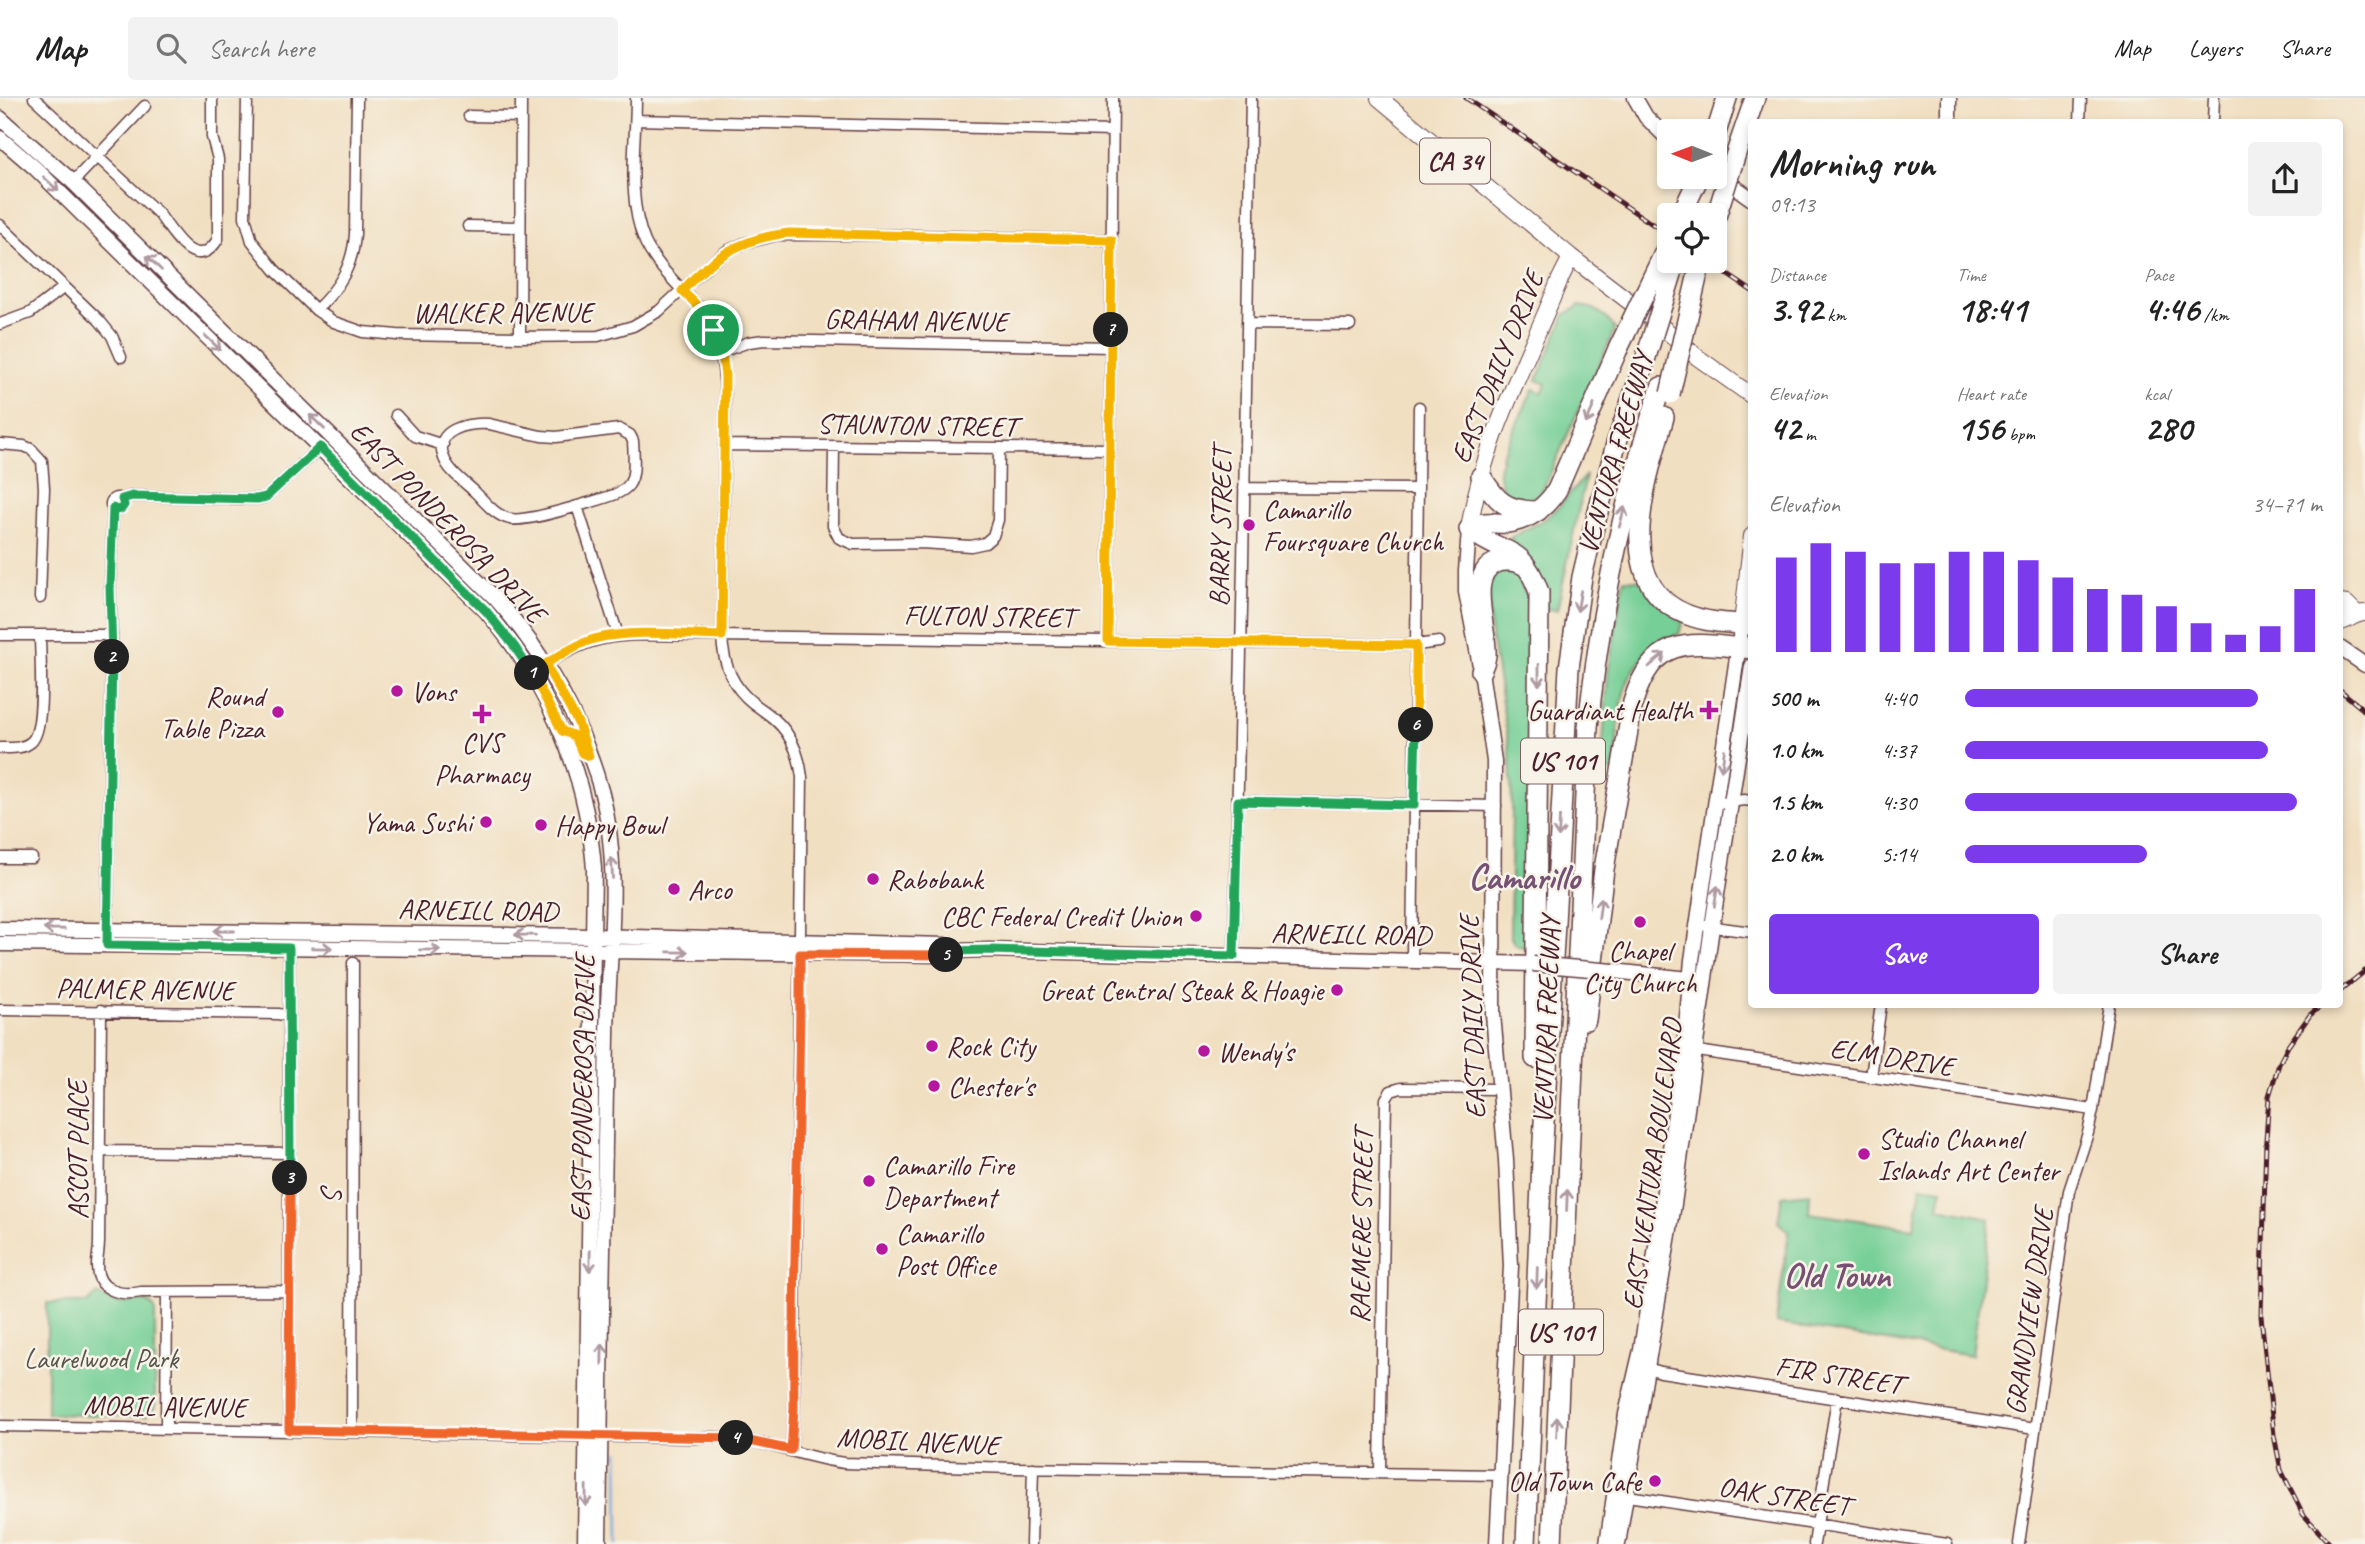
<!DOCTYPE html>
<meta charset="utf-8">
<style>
:root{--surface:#fff;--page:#f2f2f2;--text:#222;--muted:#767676;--line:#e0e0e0;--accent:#7c3aed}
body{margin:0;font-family:Caveat,sans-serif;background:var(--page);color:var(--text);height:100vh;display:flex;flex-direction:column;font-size:26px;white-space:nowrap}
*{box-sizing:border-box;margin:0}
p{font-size:23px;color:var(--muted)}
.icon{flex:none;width:38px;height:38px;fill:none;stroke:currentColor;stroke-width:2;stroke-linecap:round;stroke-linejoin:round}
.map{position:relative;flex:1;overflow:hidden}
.sheet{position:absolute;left:1748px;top:21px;width:595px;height:889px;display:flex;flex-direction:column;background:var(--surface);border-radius:7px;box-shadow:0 4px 10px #0003}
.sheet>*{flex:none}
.needle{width:46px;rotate:271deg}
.tools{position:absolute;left:1657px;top:21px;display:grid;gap:14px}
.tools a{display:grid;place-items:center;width:70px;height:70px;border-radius:7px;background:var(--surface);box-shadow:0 4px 10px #0003;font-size:35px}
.pin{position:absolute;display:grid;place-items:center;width:60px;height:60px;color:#fff;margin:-30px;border:4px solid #fff;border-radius:50%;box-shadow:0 2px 7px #0007}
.km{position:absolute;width:35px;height:35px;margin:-18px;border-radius:50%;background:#222;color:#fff;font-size:19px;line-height:35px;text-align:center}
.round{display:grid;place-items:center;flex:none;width:74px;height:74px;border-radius:7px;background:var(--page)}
.head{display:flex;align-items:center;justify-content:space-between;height:119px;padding:0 21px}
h1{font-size:38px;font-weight:700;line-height:52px}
.figures{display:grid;grid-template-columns:repeat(3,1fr);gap:10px;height:119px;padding:7px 21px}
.figures div{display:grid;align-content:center}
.figures b{font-size:35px;font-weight:700}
.figures small{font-size:19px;font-weight:400}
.figures p{font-size:19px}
.chart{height:196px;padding:14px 21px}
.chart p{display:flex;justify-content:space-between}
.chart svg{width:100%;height:126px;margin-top:7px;stroke:var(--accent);stroke-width:6}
.button{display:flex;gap:14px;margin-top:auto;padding:14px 21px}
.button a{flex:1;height:80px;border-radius:7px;background:var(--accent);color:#fff;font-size:28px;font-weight:700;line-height:80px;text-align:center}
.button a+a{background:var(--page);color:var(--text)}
ul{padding:0 21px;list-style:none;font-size:23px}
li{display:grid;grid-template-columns:112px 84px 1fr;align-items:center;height:52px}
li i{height:18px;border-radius:9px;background:var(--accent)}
header{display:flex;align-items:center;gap:42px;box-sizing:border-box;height:98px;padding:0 35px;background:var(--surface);border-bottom:2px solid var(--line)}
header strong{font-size:33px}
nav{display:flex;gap:38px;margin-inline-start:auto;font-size:24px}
.search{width:490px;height:63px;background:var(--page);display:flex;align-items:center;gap:18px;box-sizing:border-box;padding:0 24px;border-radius:7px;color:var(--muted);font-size:26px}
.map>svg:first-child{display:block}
.green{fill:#76cf96;stroke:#607760;stroke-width:2}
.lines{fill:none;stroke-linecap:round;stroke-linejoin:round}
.stream{stroke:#70a6de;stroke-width:2.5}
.street-casing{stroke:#633c42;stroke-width:13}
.secondary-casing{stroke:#633c42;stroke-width:17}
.primary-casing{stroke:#633c42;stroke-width:18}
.highway-casing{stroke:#633c42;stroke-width:22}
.street{stroke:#fff;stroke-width:10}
.secondary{stroke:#fff;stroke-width:14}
.primary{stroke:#fff;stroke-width:16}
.highway{stroke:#fff;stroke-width:19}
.rail-casing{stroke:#4a1f2b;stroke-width:5}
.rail{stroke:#f7f3e8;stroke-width:2.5;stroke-dasharray:8;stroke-linecap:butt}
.secondary-bridge-casing{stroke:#633c42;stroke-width:17;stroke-linecap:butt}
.highway-bridge-casing{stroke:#633c42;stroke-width:22;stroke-linecap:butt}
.secondary-bridge{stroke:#fff;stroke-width:14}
.highway-bridge{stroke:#fff;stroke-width:19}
.oneway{stroke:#ae9aa0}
.split-1-casing{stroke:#fff;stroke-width:14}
.split-2-casing{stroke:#fff;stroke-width:14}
.split-3-casing{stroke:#fff;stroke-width:14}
.split-4-casing{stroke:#fff;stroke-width:14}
.split-5-casing{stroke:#fff;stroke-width:14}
.split-6-casing{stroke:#fff;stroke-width:14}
.split-7-casing{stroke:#fff;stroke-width:14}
.split-8-casing{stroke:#fff;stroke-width:14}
.split-1{stroke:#f5b400;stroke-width:9}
.split-2{stroke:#22a559;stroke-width:9}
.split-3{stroke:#22a559;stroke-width:9}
.split-4{stroke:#f0652b;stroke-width:9}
.split-5{stroke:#f0652b;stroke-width:9}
.split-6{stroke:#22a559;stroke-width:9}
.split-7{stroke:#f5b400;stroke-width:9}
.split-8{stroke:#f5b400;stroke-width:9}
.poi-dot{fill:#b5179e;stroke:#f7f3e8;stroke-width:2.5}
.labels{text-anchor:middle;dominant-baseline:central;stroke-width:5;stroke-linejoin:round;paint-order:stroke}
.shield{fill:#f7f3e8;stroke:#7e5f64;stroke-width:2}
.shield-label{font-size:26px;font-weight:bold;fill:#4a1f2b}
.street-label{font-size:28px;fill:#4a1f2b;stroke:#f7f3e8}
.poi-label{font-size:28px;fill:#4a1f2b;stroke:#f7f3e8;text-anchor:start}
.park-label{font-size:28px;fill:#57544b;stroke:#f7f3e8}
.district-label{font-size:35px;font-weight:bold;fill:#765173;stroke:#f7f3e8}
</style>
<header>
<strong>Map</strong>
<div class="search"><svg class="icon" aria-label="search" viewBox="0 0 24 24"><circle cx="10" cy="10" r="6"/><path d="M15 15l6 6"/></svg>Search here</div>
<nav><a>Map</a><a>Layers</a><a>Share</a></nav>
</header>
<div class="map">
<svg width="2365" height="1446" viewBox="0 0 2365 1446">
<rect width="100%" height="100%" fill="#f7f3e8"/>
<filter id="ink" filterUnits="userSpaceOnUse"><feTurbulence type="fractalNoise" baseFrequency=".0143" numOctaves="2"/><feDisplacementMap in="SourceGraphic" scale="14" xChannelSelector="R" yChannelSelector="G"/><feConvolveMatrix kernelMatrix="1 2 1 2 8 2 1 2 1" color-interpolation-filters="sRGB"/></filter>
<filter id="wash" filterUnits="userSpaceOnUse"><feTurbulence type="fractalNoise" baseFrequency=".00686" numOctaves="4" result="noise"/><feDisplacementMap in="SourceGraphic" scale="28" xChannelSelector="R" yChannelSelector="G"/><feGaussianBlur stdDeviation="1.57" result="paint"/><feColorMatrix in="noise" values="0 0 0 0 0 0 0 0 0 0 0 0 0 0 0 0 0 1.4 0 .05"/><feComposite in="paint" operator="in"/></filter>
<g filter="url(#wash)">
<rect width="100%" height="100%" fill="#f1dfc1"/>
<path class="green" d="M1579,208C1597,209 1605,217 1615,231L1545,387L1540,395L1526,403L1509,400C1500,389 1495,373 1503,361L1501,360L1533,291L1542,295L1546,286L1537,282L1565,217Z
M1586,377L1557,512L1547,511L1510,440L1544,422L1558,410Z
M1499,474C1518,473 1521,484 1527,500L1530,658L1529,850C1517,849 1512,847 1510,835L1512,708L1510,654L1490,531L1488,481Z
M1624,481L1640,482L1683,523L1679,536C1614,564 1621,612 1614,673L1601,672L1608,575Z
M1921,1088L1942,1091L1939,1110L1990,1120L1972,1257L1776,1225L1789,1134L1778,1124L1782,1098L1810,1095L1809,1115L1914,1130Z
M98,1196C104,1200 111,1204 119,1205C133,1207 144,1196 155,1211V1309L146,1318L47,1316V1205H88Z"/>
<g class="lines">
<path class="stream" d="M618,1354L619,1446"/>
</g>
</g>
<g filter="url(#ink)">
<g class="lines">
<defs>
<path id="street" d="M34,0L159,116C173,135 196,177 218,141V61L212,39V0
M247,0L245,119L252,143L275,172L316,212L334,224L363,234L397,237L520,239L598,238L633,228L659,213L710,166L727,153L745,145L778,137H908L1112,142
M636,0C636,46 626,100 645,144C656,167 675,184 692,202C718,229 724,260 725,296L722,538C723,564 731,588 753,605C765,614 777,621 786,634C796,648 800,663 802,679L794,1310L791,1352
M469,18L520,19
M636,22L1112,33
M2080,24L2081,0
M2213,24L2214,0
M73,84L145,8
M0,127L99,222L112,238L121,259
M468,128L519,129
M316,212C339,190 353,168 355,136L357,0
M0,226L30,215L63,190
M1247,226L1350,227
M520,239L521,0
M721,254L749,244L764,242L1111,249
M396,317L415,338L443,347
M489,326L541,338L556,339L619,331L630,337L633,343C636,391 633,392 588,405C571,410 526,424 510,421C496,418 486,405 476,395C466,385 449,374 444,360C432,330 470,325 489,326Z
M0,346L24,348L31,351L42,363L44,390L40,500
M724,347L1110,351
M834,348L833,428L839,440L853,446L920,445L971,448L985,445L993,438L998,422L999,351
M1244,390L1418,391
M111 406a6 6 0 1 1 12 0a6 6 0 1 1-12 0Z
M122,401L132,398L257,401L266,399L320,349
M577,408L618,537
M0,537H112
M1108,543L1113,0
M545,566C580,546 598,538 639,537L1416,547L1439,544
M0,650C11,650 23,651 31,644C46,632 40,558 40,537
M1238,703L1496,708
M1716,706L1744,702L1752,703
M0,760H32
M1706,828L1752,834
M107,847L112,544L110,489L113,409
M1234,858L1243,466L1251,0
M1412,861L1419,309
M0,912L278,916L289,918
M101,912L99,1144C99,1152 97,1161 97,1168C97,1193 121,1198 141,1194L289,1193
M1691,952L2093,1012
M1871,979L1881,906
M100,1053L290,1055
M1640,1268L1661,1274L2035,1331
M0,1328L695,1340C748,1334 793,1358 844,1365L1013,1370L1502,1377
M166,1330L167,1194
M289,1332V850
M352,1334L353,865
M1380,1374L1386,1001L1391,993L1401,990L1499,991
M1621,1397L1947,1446
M1031,1446L1033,1370
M1814,1446L1837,1300
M2019,1446L2069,1093L2088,1035L2093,1012L2109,906"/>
<path id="secondary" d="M1635,0L1646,19L1670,43
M0,20L73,84L497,502C546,557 583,624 602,696C622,774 608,859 607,938C603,1107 601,1277 599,1446
M1949,24V0
M0,40L35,70L486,513C548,586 587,675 594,771L585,1446
M1715,75L1752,101
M1469,431L1466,473V494L1481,573L1494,663L1493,916L1506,1062L1511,1168L1497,1446
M2340,550L2365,567
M0,831L593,838L945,847L954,853
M0,846L945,857L954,853L989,852L1533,866
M1613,873L1699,882
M1607,1446L1626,1316L1641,1252L1646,1219L1684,952L1692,862L1742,526
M1618,1446L1674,1106L1712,829L1752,568"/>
<path id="primary" d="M1379,0L1571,159L1660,227L1697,259L1752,298
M1469,431C1482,346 1528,261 1560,181L1571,159
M2340,505L2347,506L2356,515
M2340,524C2349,523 2354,515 2365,515
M1742,526L1752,438"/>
<path id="highway" d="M1715,38L1727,0
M1739,46L1755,0
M1681,117L1699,79
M1664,319C1648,378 1608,487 1688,517C1708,525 1731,525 1752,527
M1481,378C1497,404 1506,413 1538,413
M1481,573C1483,568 1486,562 1486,557C1488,532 1465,473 1498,464C1508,462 1517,463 1525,468
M1586,922L1604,771L1633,604C1655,534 1691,545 1752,551
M1535,960L1539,494C1520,442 1504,460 1469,431C1474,429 1480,425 1485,425C1492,424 1500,426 1507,425C1529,422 1545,410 1557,392L1617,253
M1526,1446L1542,1062L1569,570L1582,479L1594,429L1616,346L1642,272
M1552,1446L1588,629C1600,511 1623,401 1661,289"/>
</defs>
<use href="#street" class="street-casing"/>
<use href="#secondary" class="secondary-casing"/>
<use href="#primary" class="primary-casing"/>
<use href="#highway" class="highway-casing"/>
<use href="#street" class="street"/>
<use href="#secondary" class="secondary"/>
<use href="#primary" class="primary"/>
<use href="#highway" class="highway"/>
<defs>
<path id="rail" d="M1466,0L1670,138
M1707,163L1752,193
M2340,592L2365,613
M2340,893L2365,873
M2323,906L2310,917L2288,948L2279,966L2269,998L2266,1042L2261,1218L2274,1337L2281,1372L2303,1416L2330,1446"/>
</defs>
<use href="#rail" class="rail-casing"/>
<use href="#rail" class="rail"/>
<defs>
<path id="secondary-bridge" d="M1533,866L1613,873"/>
<path id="highway-bridge" d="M1715,122L1739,46
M1617,253L1670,143
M1642,272L1676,163
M1670,296L1699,171"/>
</defs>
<use href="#secondary-bridge" class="secondary-bridge-casing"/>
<use href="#highway-bridge" class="highway-bridge-casing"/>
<use href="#secondary-bridge" class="secondary-bridge"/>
<use href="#highway-bridge" class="highway-bridge"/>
</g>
<defs><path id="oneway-shaft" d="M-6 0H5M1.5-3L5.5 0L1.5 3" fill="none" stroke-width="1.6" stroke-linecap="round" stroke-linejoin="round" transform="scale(1.75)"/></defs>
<g class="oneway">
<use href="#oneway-shaft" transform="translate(51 86) rotate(44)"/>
<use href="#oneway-shaft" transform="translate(154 165) rotate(-136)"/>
<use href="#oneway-shaft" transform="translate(213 245) rotate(44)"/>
<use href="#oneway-shaft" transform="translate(1590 316) rotate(113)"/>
<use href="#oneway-shaft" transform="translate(317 324) rotate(-136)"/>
<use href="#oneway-shaft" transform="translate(1622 419) rotate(-75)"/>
<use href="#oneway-shaft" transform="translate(1579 503) rotate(99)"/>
<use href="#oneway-shaft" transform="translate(1657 562) rotate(-40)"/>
<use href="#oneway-shaft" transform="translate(1539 577) rotate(90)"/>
<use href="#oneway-shaft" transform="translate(1723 662) rotate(98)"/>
<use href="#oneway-shaft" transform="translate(1559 729) rotate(93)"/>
<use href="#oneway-shaft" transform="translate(612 770) rotate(-93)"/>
<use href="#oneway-shaft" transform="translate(1716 798) rotate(-81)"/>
<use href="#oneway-shaft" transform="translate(1600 810) rotate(-83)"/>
<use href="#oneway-shaft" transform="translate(54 831) rotate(-179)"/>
<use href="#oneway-shaft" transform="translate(224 833) rotate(-180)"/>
<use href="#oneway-shaft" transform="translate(525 837) rotate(-179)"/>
<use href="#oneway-shaft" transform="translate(322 850) rotate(1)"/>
<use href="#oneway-shaft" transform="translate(430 852) rotate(1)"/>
<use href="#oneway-shaft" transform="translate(678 854) rotate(1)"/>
<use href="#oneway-shaft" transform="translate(1567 1102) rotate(-88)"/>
<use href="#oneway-shaft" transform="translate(590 1163) rotate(91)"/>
<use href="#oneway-shaft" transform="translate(1537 1180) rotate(92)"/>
<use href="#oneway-shaft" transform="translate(602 1256) rotate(-89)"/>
<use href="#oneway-shaft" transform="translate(1557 1329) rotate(-88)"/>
<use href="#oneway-shaft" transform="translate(586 1398) rotate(91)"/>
</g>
</g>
<g class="lines" filter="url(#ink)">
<defs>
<path id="split-1" d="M532,575L562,633L575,638L582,655L589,658L578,625L545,566C561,557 576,546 594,541C634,531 681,537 722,538L725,278L722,254L713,232"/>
<path id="split-2" d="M112,559L110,489L113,410L116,412L121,411L124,407L122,401L132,398L257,401L266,399L320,349L486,513L514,548L532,575"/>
<path id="split-3" d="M112,559L107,847L289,850L290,1080"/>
<path id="split-4" d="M290,1080L289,1332L736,1340"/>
<path id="split-5" d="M736,1340L791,1352L794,1310C792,1159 801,1008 800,856L946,857"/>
<path id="split-6" d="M946,857L954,853L989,852L1234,858L1238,703L1414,707L1416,627"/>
<path id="split-7" d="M1111,232L1108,543L1416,547V627"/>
<path id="split-8" d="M713,232L694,204L682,193C713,158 742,140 789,135L1112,142L1111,232"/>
</defs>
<use href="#split-1" class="split-1-casing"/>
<use href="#split-2" class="split-2-casing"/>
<use href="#split-3" class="split-3-casing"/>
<use href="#split-4" class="split-4-casing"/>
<use href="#split-5" class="split-5-casing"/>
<use href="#split-6" class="split-6-casing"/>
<use href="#split-7" class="split-7-casing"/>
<use href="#split-8" class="split-8-casing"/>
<use href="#split-1" class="split-1"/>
<use href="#split-2" class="split-2"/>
<use href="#split-3" class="split-3"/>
<use href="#split-4" class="split-4"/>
<use href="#split-5" class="split-5"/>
<use href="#split-6" class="split-6"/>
<use href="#split-7" class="split-7"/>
<use href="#split-8" class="split-8"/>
</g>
<g class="poi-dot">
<circle cx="1249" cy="427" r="7"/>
<circle cx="397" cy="593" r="7"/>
<path d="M1705.5 601.5h7v7h7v7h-7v7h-7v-7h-7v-7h7z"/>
<circle cx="278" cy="614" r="7"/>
<path d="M478.5 605.5h7v7h7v7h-7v7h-7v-7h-7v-7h7z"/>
<circle cx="486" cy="724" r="7"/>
<circle cx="541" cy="727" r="7"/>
<circle cx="873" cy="781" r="7"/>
<circle cx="674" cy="791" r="7"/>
<circle cx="1196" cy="818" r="7"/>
<circle cx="1640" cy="824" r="7"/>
<circle cx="1337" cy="892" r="7"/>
<circle cx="932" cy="948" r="7"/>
<circle cx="1204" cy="953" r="7"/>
<circle cx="934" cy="988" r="7"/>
<circle cx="1864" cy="1056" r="7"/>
<circle cx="869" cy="1083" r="7"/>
<circle cx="882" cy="1151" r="7"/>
<circle cx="1655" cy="1383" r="7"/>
</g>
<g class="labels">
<g class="shield">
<rect x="1420" y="40.5" width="70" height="45" rx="5"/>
<rect x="1521" y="640.5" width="84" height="45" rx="5"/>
<rect x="1519" y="1211.5" width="84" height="45" rx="5"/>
</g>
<g class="shield-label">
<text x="1455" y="63">CA 34</text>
<text x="1563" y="663">US 101</text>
<text x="1561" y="1234">US 101</text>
</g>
<g class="street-label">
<text x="503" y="214">WALKER AVENUE</text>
<text transform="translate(916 222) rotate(1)">GRAHAM AVENUE</text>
<text transform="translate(1497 269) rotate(-68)">EAST DAILY DRIVE</text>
<text transform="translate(917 327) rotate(1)">STAUNTON STREET</text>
<text transform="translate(1615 355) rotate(-74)">VENTURA FREEWAY</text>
<text transform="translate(448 424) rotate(46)">EAST PONDEROSA DRIVE</text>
<text transform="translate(1220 429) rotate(-89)">BARRY STREET</text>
<text transform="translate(989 518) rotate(1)">FULTON STREET</text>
<text transform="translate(478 812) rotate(1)">ARNEILL ROAD</text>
<text transform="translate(1351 836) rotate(1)">ARNEILL ROAD</text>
<text transform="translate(145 891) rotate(1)">PALMER AVENUE</text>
<text transform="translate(1472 919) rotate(-92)">EAST DAILY DRIVE</text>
<text transform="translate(1546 922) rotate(-88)">VENTURA FREEWAY</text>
<text transform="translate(1892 959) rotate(9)">ELM DRIVE</text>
<text transform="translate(582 990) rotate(-89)">EAST PONDEROSA DRIVE</text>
<text transform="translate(77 1052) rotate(-90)">ASCOT PLACE</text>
<text transform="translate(1652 1066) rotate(-82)">EAST VENTURA BOULEVARD</text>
<text transform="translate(330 1099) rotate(-90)">S</text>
<text transform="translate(1361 1128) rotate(-89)">RAEMERE STREET</text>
<text transform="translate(2029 1213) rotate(-82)">GRANDVIEW DRIVE</text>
<text transform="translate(1839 1277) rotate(9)">FIR STREET</text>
<text transform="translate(165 1308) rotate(1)">MOBIL AVENUE</text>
<text transform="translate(918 1343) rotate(3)">MOBIL AVENUE</text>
<text transform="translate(1784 1398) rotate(9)">OAK STREET</text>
</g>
<g class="poi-label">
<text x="1263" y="411">Camarillo<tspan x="1263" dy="32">Foursquare Church</tspan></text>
<text x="411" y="593">Vons</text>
<text x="264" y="598" text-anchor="end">Round<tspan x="264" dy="32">Table Pizza</tspan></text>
<text x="1693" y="612" text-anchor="end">Guardiant Health</text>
<text x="482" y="644" text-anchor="middle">CVS<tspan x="482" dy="32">Pharmacy</tspan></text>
<text x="472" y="724" text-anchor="end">Yama Sushi</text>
<text x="555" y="727">Happy Bowl</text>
<text x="887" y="781">Rabobank</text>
<text x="688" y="791">Arco</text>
<text x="1182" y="818" text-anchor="end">CBC Federal Credit Union</text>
<text x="1640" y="852" text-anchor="middle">Chapel<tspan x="1640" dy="32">City Church</tspan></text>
<text x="1323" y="892" text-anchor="end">Great Central Steak &amp; Hoagie</text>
<text x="946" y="948">Rock City</text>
<text x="1218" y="953">Wendy's</text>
<text x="948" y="988">Chester's</text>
<text x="1878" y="1040">Studio Channel<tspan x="1878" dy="32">Islands Art Center</tspan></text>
<text x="883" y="1067">Camarillo Fire<tspan x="883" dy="32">Department</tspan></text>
<text x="896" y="1135">Camarillo<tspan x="896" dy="32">Post Office</tspan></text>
<text x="1641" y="1383" text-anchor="end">Old Town Cafe</text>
</g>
<g class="park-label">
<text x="101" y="1260">Laurelwood Park</text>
</g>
<g class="district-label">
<text x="1524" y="779">Camarillo</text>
<text x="1837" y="1177">Old Town</text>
</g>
</g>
</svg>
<div class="tools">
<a><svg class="needle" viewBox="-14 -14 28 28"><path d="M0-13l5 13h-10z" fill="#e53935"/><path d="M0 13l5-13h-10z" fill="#767676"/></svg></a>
<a><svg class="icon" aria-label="locate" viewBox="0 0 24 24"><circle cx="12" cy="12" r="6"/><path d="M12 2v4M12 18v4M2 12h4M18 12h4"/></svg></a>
</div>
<div class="pin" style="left:713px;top:232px;background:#1e9e55"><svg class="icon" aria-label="arrive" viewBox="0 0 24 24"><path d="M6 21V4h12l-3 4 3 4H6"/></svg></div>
<b class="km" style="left:532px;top:575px">1</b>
<b class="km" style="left:112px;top:559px">2</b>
<b class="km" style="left:290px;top:1080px">3</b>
<b class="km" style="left:736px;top:1340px">4</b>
<b class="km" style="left:946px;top:857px">5</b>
<b class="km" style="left:1416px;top:627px">6</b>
<b class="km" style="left:1111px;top:232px">7</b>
<section class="sheet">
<div class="head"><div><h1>Morning run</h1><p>09:13</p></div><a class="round"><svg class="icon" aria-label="share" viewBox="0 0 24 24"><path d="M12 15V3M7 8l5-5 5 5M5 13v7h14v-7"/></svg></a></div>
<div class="figures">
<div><p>Distance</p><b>3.92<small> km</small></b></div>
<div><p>Time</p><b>18:41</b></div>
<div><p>Pace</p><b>4:46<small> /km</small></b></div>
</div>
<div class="figures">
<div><p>Elevation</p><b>42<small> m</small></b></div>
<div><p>Heart rate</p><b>156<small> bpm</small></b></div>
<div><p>kcal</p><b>280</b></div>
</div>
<div class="chart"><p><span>Elevation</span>34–71 m</p>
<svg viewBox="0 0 160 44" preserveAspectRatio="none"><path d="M5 44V11M15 44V6M25 44V9M35 44V13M45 44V13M55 44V9M65 44V9M75 44V12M85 44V18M95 44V22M105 44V24M115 44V28M125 44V34M135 44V38M145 44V35M155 44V22"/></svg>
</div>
<ul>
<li><b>500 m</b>4:40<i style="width:82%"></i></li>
<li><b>1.0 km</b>4:37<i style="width:85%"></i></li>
<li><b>1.5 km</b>4:30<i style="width:93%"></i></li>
<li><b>2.0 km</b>5:14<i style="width:51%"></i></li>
</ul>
<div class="button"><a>Save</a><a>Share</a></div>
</section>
</div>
